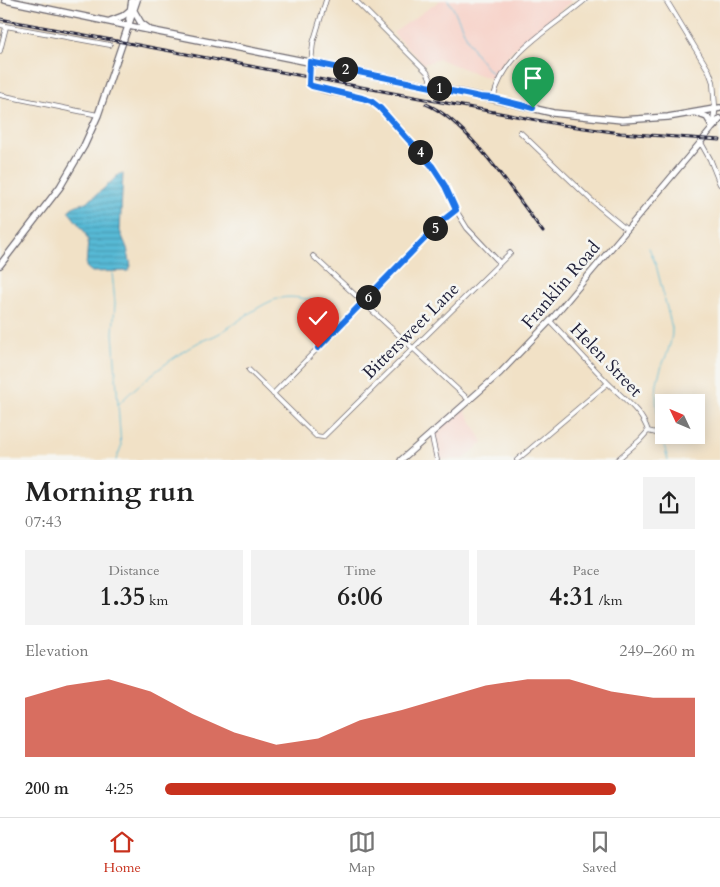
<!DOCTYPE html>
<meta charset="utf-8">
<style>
:root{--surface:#fff;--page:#f2f2f2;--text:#222;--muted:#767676;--line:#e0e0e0;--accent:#c8321e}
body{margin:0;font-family:Cardo,serif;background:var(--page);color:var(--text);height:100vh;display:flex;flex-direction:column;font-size:19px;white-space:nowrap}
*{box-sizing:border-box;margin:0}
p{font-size:16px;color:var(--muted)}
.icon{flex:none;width:28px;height:28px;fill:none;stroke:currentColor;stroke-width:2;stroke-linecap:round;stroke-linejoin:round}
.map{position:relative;height:460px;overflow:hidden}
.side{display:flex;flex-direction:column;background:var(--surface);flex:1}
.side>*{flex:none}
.needle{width:32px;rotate:314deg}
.buttons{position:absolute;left:655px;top:394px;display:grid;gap:10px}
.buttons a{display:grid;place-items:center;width:50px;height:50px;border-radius:0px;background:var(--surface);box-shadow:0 2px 12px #0003;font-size:25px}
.pin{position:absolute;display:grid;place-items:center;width:42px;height:42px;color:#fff;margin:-51px -21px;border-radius:50% 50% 50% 0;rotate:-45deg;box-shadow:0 0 5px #0007}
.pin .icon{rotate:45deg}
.km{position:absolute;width:25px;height:25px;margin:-12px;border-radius:50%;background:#222;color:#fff;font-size:14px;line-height:25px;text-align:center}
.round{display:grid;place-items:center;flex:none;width:52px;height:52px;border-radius:0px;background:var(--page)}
.head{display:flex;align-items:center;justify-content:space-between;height:85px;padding:0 25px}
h1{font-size:28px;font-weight:800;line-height:38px}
.metrics{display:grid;grid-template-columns:repeat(3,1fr);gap:8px;height:85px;padding:5px 25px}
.metrics div{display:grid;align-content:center;border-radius:0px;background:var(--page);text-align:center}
.metrics b{font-size:25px;font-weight:800}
.metrics small{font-size:14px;font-weight:400}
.metrics p{font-size:14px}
.chart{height:140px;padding:10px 25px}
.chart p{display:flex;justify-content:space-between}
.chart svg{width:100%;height:90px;margin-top:5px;fill:var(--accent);opacity:.7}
ul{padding:0 25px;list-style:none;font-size:16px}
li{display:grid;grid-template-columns:80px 60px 1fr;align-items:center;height:38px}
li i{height:12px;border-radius:6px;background:var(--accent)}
.tabs{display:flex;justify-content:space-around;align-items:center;height:70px;border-top:1px solid var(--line);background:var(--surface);font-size:14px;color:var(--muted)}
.tabs a{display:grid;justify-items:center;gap:2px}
.tabs .on{color:var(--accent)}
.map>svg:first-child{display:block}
.built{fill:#f7d1c8}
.water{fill:url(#water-rules);stroke:#3c6e88}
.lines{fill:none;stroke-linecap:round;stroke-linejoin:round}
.stream{stroke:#57b9d5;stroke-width:1}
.minor-casing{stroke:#6a656c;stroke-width:5.5}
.tertiary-casing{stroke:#6a656c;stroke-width:6}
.secondary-casing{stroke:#6a656c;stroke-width:7}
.primary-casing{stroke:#6a656c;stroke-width:8}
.minor{stroke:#fff;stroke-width:4}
.tertiary{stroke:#fff;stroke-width:4.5}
.secondary{stroke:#fff;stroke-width:5}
.primary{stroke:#fff;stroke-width:5.5}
.rail-casing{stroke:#22223b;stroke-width:3}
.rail{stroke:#f6f6f2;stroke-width:1;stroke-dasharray:4;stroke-linecap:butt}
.route-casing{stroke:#fff;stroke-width:10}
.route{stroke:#1a73e8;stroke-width:6}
.labels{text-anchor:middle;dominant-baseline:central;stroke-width:5;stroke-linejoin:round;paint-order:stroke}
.street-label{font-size:18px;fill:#22223b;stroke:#f6f6f2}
</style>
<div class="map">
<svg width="720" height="460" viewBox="0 0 720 460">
<defs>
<pattern id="water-rules" width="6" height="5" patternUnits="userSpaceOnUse" patternTransform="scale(1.25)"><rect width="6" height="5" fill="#57b9d5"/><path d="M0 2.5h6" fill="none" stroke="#4896ae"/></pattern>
</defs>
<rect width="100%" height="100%" fill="#f6f6f2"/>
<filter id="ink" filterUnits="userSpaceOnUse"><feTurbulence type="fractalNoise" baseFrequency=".02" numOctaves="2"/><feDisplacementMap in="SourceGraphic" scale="10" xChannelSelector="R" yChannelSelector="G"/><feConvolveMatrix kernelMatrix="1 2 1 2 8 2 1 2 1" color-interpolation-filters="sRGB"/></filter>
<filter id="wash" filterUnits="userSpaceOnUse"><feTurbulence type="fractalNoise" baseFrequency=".0096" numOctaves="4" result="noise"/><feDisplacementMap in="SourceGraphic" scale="20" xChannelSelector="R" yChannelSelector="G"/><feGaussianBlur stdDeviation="1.12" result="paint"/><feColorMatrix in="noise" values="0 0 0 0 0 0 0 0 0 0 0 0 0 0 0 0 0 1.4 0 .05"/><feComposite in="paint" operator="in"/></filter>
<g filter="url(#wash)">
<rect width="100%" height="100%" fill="#f1e1c6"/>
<path class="built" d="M441,0H573L512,51L503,62L493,80L439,59L424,64L393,33Z
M462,405L483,442L464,459H438L430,432Z"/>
<path class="water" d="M119,174H123L120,231L127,248L131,266L128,271L92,272L86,267L88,240L84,231L68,211C74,204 82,205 89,200C100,193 110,183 119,174Z"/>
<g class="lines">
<path class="stream" d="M448,0C457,13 462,28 469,42C475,54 483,64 492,74
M649,248L656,265L672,328C673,348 660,364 657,383C653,406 662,437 668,460
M112,272L115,303L113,333L121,447L116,460
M117,406C136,385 174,356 199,342C206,339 213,337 220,333C237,323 260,303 280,298C296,295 310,301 325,301"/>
</g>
</g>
<g filter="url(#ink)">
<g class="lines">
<defs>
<path id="minor" d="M326,0L313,43L309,84C329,98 358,91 380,108L432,166L445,186L454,207L467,228L500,263
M355,0L427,72L430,78L429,86
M0,25L110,45
M0,51L6,27
M0,95L98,115
M493,99C504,52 551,29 585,0
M520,132L590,199L627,230
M313,256L469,400
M550,321C569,341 587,361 606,381C620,396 642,410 648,431
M249,370L313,433L316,436L323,437L510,253
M273,394L442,221L455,209
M648,431L664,435
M431,433L437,460
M517,460L608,383
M617,460L640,440L648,431"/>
<path id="tertiary" d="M666,0L709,71L713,82L715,108
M701,143L710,159L720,184"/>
<path id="secondary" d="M401,460L500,373L550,321L710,131L713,127L715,108"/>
<path id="primary" d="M5,0L129,26L493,99L553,113L622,120L668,117L720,108
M134,11L141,23L149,29
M129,19L132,0
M110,21L123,16L129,11
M696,113L707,117L713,127L720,119
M0,265L60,187L84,146L98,115L137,0"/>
</defs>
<use href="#minor" class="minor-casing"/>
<use href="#tertiary" class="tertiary-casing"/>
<use href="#secondary" class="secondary-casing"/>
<use href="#primary" class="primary-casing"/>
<use href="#minor" class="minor"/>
<use href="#tertiary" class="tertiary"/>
<use href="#secondary" class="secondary"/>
<use href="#primary" class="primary"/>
<defs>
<path id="rail" d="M0,19L563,125L620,133L720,140
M426,104C469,122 515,195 543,232"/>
</defs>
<use href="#rail" class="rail-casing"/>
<use href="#rail" class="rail"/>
</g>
</g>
<g class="lines" filter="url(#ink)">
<defs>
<path id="route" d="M318,348L442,221L456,210L445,186L432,166L380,108L371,101L362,98L312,86L309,84L310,62L480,97L493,98L533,108"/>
</defs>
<use href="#route" class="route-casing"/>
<use href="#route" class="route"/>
</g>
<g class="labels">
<g class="street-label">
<text transform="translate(561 285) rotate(-49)">Franklin Road</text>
<text transform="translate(411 331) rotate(-45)">Bittersweet Lane</text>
<text transform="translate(606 360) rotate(46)">Helen Street</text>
</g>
</g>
</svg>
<div class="buttons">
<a><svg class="needle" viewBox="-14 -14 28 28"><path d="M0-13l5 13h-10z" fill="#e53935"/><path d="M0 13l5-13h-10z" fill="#767676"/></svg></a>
</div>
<div class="pin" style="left:533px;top:108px;background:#1e9e55"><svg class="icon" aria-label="arrive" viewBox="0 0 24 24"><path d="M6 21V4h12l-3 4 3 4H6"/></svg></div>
<div class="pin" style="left:318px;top:348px;background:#d93025"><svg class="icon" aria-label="check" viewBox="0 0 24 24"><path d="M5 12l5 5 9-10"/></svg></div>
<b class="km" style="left:439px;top:88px">1</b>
<b class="km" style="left:345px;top:69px">2</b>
<b class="km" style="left:420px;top:152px">4</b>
<b class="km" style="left:435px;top:228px">5</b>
<b class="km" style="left:368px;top:297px">6</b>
</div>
<section class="side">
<div class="head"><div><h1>Morning run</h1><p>07:43</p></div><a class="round"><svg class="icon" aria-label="share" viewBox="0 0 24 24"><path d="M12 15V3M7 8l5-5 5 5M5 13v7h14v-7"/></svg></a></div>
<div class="metrics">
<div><p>Distance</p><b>1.35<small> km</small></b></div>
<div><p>Time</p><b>6:06</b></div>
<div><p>Pace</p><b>4:31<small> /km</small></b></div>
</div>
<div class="chart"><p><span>Elevation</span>249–260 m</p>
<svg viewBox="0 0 160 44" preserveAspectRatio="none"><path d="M0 44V15L10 9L20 6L30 12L40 23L50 32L60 38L70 35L80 26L90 21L100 15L110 9L120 6L130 6L140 12L150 15L160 15V44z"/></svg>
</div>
<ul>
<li><b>200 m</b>4:25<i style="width:85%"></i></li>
</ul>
</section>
<nav class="tabs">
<a class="on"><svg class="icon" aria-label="home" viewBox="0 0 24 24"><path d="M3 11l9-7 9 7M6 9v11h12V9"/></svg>Home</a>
<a><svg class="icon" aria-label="map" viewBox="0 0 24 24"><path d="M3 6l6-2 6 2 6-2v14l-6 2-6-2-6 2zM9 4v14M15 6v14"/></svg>Map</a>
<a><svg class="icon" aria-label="saved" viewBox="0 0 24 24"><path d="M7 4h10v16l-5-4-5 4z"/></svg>Saved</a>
</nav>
